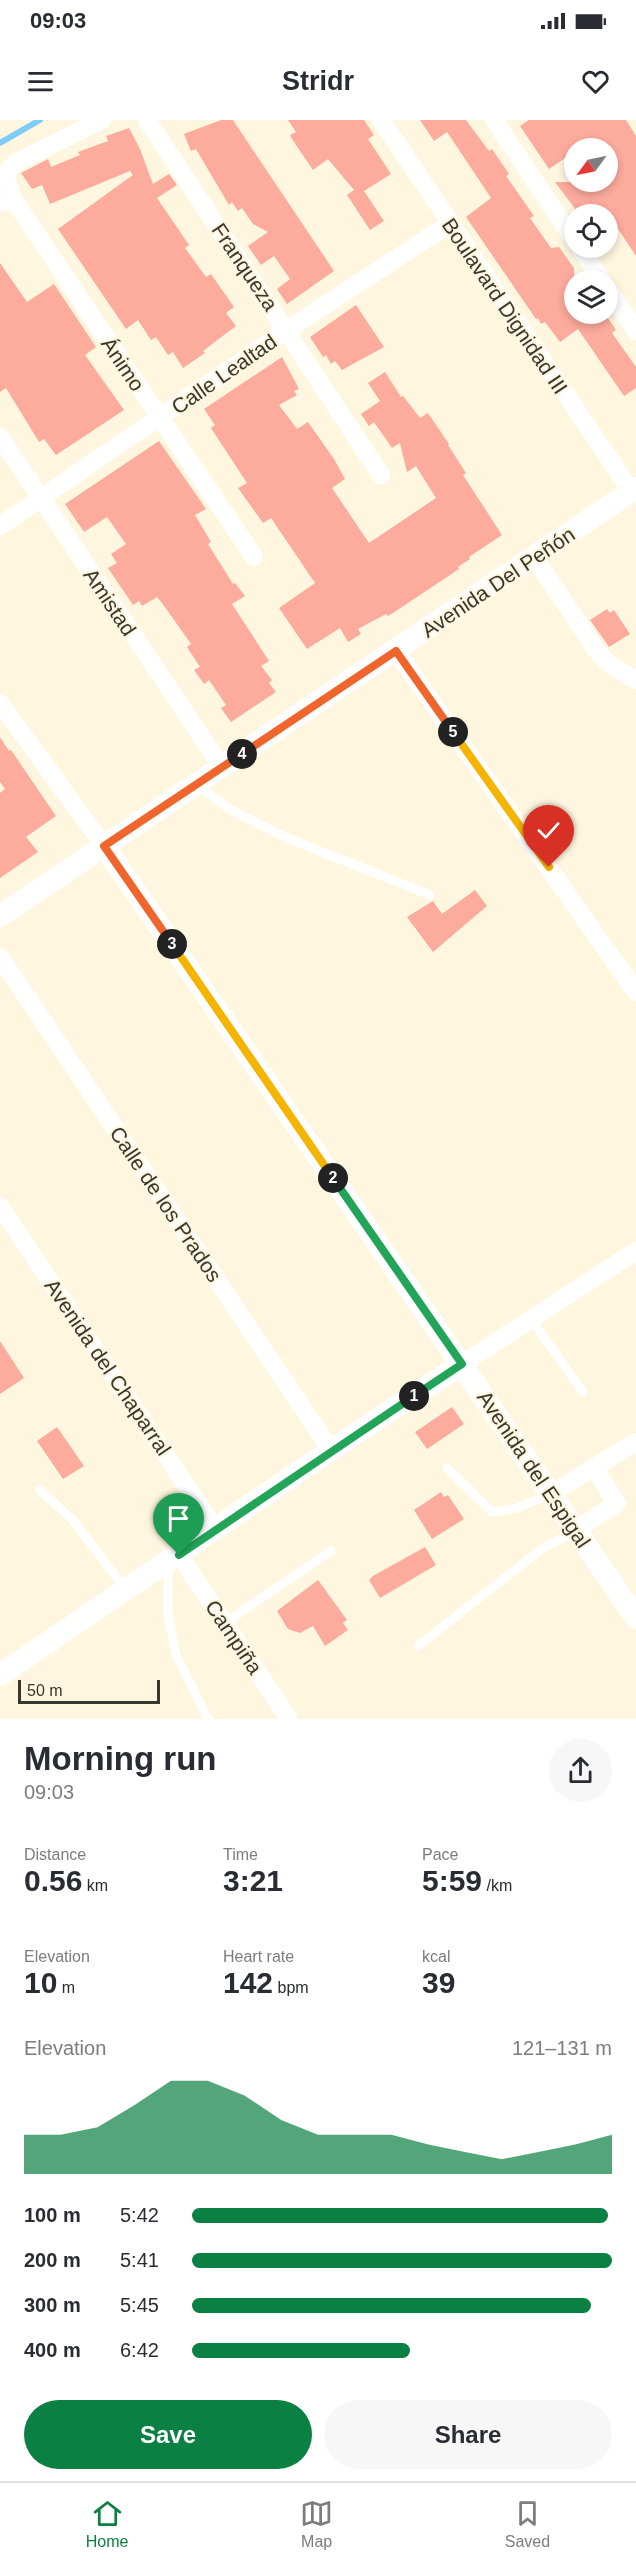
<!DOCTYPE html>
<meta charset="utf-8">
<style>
:root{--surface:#fff;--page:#f7f7f7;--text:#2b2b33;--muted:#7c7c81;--line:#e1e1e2;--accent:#0b8043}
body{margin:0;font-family:Helvetica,sans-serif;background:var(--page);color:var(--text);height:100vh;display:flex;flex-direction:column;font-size:22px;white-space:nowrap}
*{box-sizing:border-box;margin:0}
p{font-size:20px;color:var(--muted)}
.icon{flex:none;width:33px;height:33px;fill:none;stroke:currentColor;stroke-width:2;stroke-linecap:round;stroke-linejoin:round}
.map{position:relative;height:1599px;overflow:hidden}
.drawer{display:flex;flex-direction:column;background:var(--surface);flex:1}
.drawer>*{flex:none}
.needle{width:39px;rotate:237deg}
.buttons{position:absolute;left:564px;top:18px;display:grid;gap:12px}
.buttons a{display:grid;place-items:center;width:54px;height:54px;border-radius:50%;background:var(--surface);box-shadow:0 3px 9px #0003;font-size:30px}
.scale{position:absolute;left:18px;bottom:15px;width:142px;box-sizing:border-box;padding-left:6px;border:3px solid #39362d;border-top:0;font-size:16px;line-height:21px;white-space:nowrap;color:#39362d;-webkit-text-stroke:4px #fef6df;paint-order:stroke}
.pin{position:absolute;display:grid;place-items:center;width:51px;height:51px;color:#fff;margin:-62px -26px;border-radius:50% 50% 50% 0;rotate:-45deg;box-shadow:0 0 6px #0007}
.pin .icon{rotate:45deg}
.km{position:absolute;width:30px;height:30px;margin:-15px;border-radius:50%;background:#222;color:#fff;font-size:16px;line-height:30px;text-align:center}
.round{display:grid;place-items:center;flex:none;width:63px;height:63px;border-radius:32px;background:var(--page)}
.overview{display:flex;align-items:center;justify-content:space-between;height:102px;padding:0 24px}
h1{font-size:33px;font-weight:700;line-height:45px}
.figures{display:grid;grid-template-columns:repeat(3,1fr);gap:9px;height:102px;padding:6px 24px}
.figures div{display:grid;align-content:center}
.figures b{font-size:30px;font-weight:700}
.figures small{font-size:16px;font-weight:400}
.figures p{font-size:16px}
.chart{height:168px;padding:12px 24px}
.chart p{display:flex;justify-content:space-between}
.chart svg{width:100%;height:108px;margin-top:6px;fill:var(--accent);opacity:.7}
.action{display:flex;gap:12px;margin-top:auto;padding:12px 24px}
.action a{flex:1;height:69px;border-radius:36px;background:var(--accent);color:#fff;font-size:24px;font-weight:700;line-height:69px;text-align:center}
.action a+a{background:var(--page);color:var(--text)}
ul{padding:0 24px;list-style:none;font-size:20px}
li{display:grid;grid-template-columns:96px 72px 1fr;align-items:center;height:45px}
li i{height:15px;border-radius:8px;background:var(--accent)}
.status{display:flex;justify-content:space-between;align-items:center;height:42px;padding:0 30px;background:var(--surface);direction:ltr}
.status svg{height:16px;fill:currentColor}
header{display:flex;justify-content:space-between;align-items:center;height:78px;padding:0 24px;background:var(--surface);font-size:27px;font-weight:700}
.tabs{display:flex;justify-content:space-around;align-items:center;height:84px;border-top:2px solid var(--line);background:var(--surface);font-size:16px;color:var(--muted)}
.tabs a{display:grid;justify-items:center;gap:3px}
.tabs .active{color:var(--accent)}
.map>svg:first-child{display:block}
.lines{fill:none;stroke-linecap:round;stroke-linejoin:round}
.stream{stroke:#7fccf8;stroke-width:6}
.building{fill:#fcab9d}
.service{stroke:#fff;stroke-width:9}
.minor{stroke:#fff;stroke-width:18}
.tertiary{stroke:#fff;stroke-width:22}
.split-1-casing{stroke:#fff;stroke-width:12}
.split-2-casing{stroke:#fff;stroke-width:12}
.split-3-casing{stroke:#fff;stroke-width:12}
.split-4-casing{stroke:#fff;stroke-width:12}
.split-5-casing{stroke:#fff;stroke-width:12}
.split-6-casing{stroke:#fff;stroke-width:12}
.split-1{stroke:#22a559;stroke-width:8}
.split-2{stroke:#22a559;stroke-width:8}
.split-3{stroke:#f5b400;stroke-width:8}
.split-4{stroke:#f0652b;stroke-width:8}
.split-5{stroke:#f0652b;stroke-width:8}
.split-6{stroke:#f5b400;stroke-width:8}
.labels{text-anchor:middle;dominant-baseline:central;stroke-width:4.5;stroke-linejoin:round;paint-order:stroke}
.street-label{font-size:21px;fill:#39362d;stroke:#fef6df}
</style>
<div class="status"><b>09:03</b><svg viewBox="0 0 49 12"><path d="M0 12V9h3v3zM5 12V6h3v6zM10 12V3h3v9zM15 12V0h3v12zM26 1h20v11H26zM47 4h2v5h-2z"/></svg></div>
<header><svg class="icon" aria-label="menu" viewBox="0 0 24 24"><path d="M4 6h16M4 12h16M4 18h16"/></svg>Stridr<svg class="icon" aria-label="heart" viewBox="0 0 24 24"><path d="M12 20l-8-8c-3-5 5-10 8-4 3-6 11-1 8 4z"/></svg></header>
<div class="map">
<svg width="636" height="1599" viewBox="0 0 636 1599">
<rect width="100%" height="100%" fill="#fef6df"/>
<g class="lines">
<path class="stream" d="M0,23L40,0"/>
</g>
<path class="building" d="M221,0H233L334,151L287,184L277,169L290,159L274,136L261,145L248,126L268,112L253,104L242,88L238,91L232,82L229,85L196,29L191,31L184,14Z
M288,0H364L374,15L368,19L391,54L364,71L384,101L370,110L347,75L354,70L328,39L313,50L292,19L290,15L296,12Z
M420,0H466L489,31L492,29L509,54L506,56L534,96L530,98L551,128L559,127L574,148V194H605L616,210L612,213L636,247V268L624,276L578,209L560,222L545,202L541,204L538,198L536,199L466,97L491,78L447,12L434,21Z
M529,0H626L636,16V136L616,106L608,112V94H579L555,62H608V28H574V32L549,49L520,6Z
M129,8L140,29L153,64L169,54L177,65L157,78L189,125L185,128L206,157L211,154L234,187L226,193L236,206L203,231L205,233L183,248L173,232L168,235L156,217L151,220L138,200L126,209L58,109L133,55L130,51L50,84L42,65L32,69L21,53L48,39L51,47L80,35L78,32L108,21L106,16Z
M0,143L27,182L54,164L96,227L85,235L124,290L56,335L44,319L39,322L6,268L0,272Z
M356,185L384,227L342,250L335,241L331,244L326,235L323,237L310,217Z
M282,237L299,269L294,271L297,275L279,285L297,309L308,302L334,339L345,359L332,368L369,423L436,378L416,346L407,352L400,323L392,328L374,302L369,306L361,294L380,281L368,263L385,252L401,277L403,276L420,298L428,293L449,324L448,325L466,353L463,355L502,415L469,437L470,439L458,447L459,449L402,487L388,496L386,494L358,509L361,514L348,522L340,508L307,529L279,488L315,463L271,398L263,403L238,368L247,363L211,308L215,305L204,289Z
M159,321L206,389L195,395L211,422L208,424L233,464L235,463L245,476L232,484L269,541L261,546L272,560L269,563L276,572L231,602L221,588L226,585L209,560L204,564L194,550L200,547L187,527L191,524L162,483L157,477L142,486L139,481L133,485L108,448L117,443L111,434L126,424L107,397L84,412L65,384Z
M607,489L610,493L614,490L630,514L609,527L590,500Z
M0,617L9,631L11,630L56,696L26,717L38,732L0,758V673L5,669L0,662Z
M475,770L487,786L433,832L407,797L433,781L442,794Z
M0,1221L24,1258L0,1274Z
M452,1287L464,1304L427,1329L415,1312Z
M57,1307L84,1346L63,1359L37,1321Z
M441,1372L444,1377L448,1375L464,1399L432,1419L414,1390Z
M425,1427L436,1445L380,1478L369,1460L373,1456Z
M318,1460L347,1500L343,1503L348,1510L325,1526L313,1506L300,1513L288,1509L277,1491Z"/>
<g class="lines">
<path class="service" d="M197,665L229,689L287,718L430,775
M531,1199L583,1272
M447,1348L492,1392L517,1388L550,1374
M40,1370L73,1400L126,1470
M168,1445V1494L176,1535L208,1599
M225,1503L331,1431
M418,1526L543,1428L575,1411"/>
<path class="minor" d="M147,0L381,355
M381,0L631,371
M494,0L574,120
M13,79L254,437
M0,83L13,79L5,55L15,43L102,0
M580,128L602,160
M608,169L636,211
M0,317L222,647
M0,406L287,210L449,104
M534,437L599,534L612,546L636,560
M396,531L636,872
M0,583L104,726
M0,837L331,1330
M0,1086L215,1409
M462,1244L636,1131
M552,1373L636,1322
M576,1410L617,1383L594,1348
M179,1435L289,1599"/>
<path class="tertiary" d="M104,726L636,1498
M0,796L636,368
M0,1555L331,1330L462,1244"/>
</g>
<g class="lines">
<defs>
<path id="split-1" d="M179,1435L414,1276"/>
<path id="split-2" d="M333,1058L462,1244L414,1276"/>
<path id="split-3" d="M172,824L333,1058"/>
<path id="split-4" d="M172,824L104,726L242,634"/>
<path id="split-5" d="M242,634L396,531L453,612"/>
<path id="split-6" d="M453,612L549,747"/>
</defs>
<use href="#split-1" class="split-1-casing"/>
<use href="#split-2" class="split-2-casing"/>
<use href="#split-3" class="split-3-casing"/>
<use href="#split-4" class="split-4-casing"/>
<use href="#split-5" class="split-5-casing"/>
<use href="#split-6" class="split-6-casing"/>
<use href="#split-1" class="split-1"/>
<use href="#split-2" class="split-2"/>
<use href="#split-3" class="split-3"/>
<use href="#split-4" class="split-4"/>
<use href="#split-5" class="split-5"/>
<use href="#split-6" class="split-6"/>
</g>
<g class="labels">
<g class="street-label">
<text transform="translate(245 147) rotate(56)">Franqueza</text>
<text transform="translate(505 186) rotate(56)">Boulavard Dignidad III</text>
<text transform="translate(123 244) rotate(56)">Ánimo</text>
<text transform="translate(224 254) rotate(-35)">Calle Lealtad</text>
<text transform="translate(498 462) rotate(-34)">Avenida Del Peñón</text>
<text transform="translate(110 482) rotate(56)">Amistad</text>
<text transform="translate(166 1084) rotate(56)">Calle de los Prados</text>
<text transform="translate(108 1247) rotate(56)">Avenida del Chaparral</text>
<text transform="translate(534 1349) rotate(56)">Avenida del Espigal</text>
<text transform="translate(234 1517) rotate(56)">Campiña</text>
</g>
</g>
</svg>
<div class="buttons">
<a><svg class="needle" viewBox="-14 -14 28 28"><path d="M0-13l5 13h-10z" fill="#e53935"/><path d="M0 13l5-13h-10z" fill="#7c7c81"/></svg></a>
<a><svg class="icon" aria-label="locate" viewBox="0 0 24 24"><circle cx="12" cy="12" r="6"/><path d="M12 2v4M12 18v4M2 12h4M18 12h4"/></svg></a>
<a><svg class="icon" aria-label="layers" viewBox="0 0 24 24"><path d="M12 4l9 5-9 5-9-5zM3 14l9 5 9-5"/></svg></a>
</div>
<div class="scale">50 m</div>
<div class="pin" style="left:179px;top:1435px;background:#1e9e55"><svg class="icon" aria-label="arrive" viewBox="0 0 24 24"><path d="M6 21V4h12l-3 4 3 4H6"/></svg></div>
<div class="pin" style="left:549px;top:747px;background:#d93025"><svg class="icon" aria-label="check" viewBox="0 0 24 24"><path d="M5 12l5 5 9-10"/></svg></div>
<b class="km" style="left:414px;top:1276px">1</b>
<b class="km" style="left:333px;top:1058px">2</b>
<b class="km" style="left:172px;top:824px">3</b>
<b class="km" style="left:242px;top:634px">4</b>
<b class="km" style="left:453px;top:612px">5</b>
</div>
<section class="drawer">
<div class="overview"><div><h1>Morning run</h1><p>09:03</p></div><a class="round"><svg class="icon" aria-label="share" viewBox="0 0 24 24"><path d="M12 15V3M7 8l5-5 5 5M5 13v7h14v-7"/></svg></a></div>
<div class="figures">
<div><p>Distance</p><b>0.56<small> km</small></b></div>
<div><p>Time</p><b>3:21</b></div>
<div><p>Pace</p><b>5:59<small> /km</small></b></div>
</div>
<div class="figures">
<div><p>Elevation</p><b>10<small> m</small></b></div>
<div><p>Heart rate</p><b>142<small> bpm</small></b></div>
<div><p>kcal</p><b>39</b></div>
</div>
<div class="chart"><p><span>Elevation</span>121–131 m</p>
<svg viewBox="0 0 160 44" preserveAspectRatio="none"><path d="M0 44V28L10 28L20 25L30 16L40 6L50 6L60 12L70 22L80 28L90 28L100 28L110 32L120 35L130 38L140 35L150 32L160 28V44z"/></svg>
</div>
<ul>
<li><b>100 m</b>5:42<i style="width:99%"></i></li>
<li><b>200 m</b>5:41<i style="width:100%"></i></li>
<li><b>300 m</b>5:45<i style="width:95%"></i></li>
<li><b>400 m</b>6:42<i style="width:52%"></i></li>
</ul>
<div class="action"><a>Save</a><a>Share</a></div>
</section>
<nav class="tabs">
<a class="active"><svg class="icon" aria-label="home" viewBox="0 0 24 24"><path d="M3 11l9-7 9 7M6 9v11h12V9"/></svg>Home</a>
<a><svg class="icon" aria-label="map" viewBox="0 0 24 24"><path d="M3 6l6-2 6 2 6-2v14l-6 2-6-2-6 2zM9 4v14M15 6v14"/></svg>Map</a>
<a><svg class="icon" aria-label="saved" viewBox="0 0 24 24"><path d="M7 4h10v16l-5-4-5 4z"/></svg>Saved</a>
</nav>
